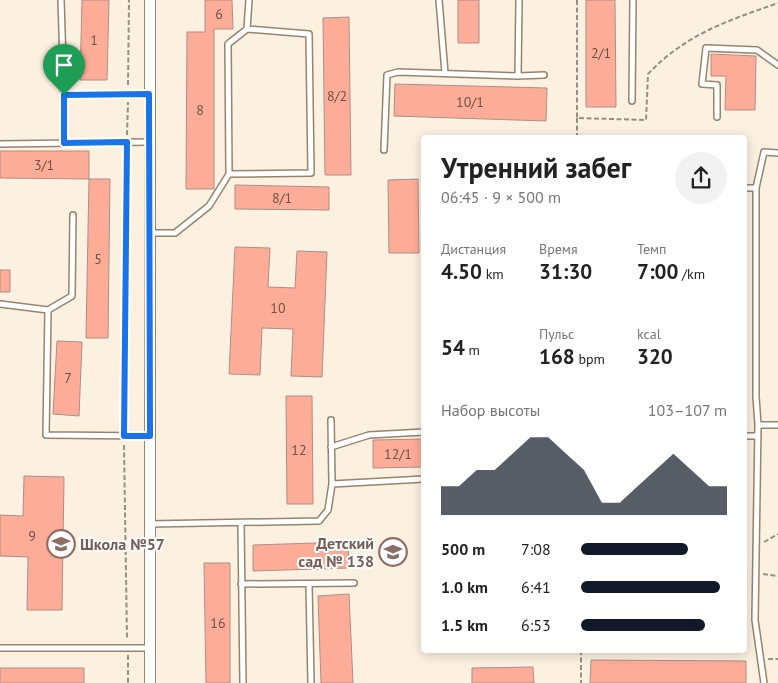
<!DOCTYPE html>
<html lang="ru">
<meta charset="utf-8">
<style>
:root{--surface:#fff;--page:#f2f2f2;--text:#222;--muted:#767676;--accent:#111827}
body{margin:0;font-family:"PT Sans",sans-serif;background:var(--page);color:var(--text);height:100vh;display:flex;flex-direction:column;font-size:19px;white-space:nowrap}
*{box-sizing:border-box;margin:0}
p{font-size:16px;color:var(--muted)}
.icon{flex:none;width:28px;height:28px;fill:none;stroke:currentColor;stroke-width:2;stroke-linecap:round;stroke-linejoin:round}
.map{position:relative;flex:1;overflow:hidden}
.sheet{position:absolute;left:421px;top:135px;width:326px;height:518px;display:flex;flex-direction:column;background:var(--surface);border-radius:5px;box-shadow:0 2px 12px #0003}
.sheet>*{flex:none}
.pin{position:absolute;display:grid;place-items:center;width:42px;height:42px;color:#fff;margin:-51px -21px;border-radius:50% 50% 50% 0;rotate:-45deg;box-shadow:0 0 5px #0007}
.pin .icon{rotate:45deg}
.round{display:grid;place-items:center;flex:none;width:52px;height:52px;border-radius:26px;background:var(--page)}
.overview{display:flex;align-items:center;justify-content:space-between;height:85px;padding:0 20px}
h1{font-size:28px;font-weight:700;line-height:38px}
.stats{display:grid;grid-template-columns:repeat(3,1fr);gap:8px;height:85px;padding:5px 20px}
.stats div{display:grid;align-content:center}
.stats b{font-size:21px;font-weight:700}
.stats small{font-size:14px;font-weight:400}
.stats p{font-size:14px}
.chart{height:140px;padding:10px 20px}
.chart p{display:flex;justify-content:space-between}
.chart svg{width:100%;height:90px;margin-top:5px;fill:var(--accent);opacity:.7}
ul{padding:0 20px;list-style:none;font-size:16px}
li{display:grid;grid-template-columns:80px 60px 1fr;align-items:center;height:38px}
li i{height:12px;border-radius:6px;background:var(--accent)}
.map>svg:first-child{display:block}
.building{fill:#fdac98;stroke:#af8e86}
.lines{fill:none;stroke-linecap:round;stroke-linejoin:round}
.service-casing{stroke:#96856b;stroke-width:8}
.minor-casing{stroke:#96856b;stroke-width:12}
.path{stroke:#988f82;stroke-width:2;stroke-dasharray:5 2.5;stroke-linecap:butt}
.service{stroke:#fff;stroke-width:5}
.minor{stroke:#fff;stroke-width:10}
.route-casing{stroke:#fff;stroke-width:10}
.route{stroke:#1a73e8;stroke-width:6}
.labels{text-anchor:middle;dominant-baseline:central;stroke-width:4;stroke-linejoin:round;paint-order:stroke}
.number-label{font-size:14px;fill:#6e5447}
.education-label{font-size:16px;font-weight:bold;fill:#785e54;stroke:#fff;text-anchor:end}
</style>
<div class="map">
<svg width="778" height="683" viewBox="0 0 778 683">
<rect width="100%" height="100%" fill="#fcf1e0"/>
<path class="building" d="M82,0H109L107,80H80Z
M205,0H232L233,29H214V189H186L187,32H205Z
M458,0H479V43H458Z
M586,0H615L616,107H586Z
M349,17L351,175H325L323,18Z
M711,54L756,56L755,110H725L726,76H711Z
M395,84L547,88L546,121L394,116Z
M0,151H89V179L0,178Z
M89,179H110L108,338H86Z
M418,179L419,253H389L388,180Z
M235,185L329,187V210L235,209Z
M235,247L270,248L268,287L295,288L297,251L327,252L322,377L291,376L293,329L262,328L260,375L229,374Z
M0,270H10V292H0Z
M57,341L82,342L79,416L53,414Z
M286,396H312L313,504H287Z
M424,439V467L373,468V440Z
M24,476L64,477L62,610H27L28,557L0,556V515L23,516Z
M348,542L349,568L253,571V545Z
M204,563H230V683H206Z
M349,594L353,683H321L318,596Z
M591,660L746,661V683H590Z
M533,667L534,683H472V668Z
M0,668H84V683H0Z"/>
<g class="lines">
<defs>
<path id="service" d="M61,0L64,95L149,94
M439,0L445,73
M518,76L544,75
M64,95L65,143
M632,101L633,0
M717,117V85L702,84L706,48L757,50L778,65
M0,144L149,142
M384,150L387,75L398,72L518,76L519,0
M229,174L228,44L247,29
M745,188H756L764,152L778,153
M756,188V397L758,425
M150,233H175L209,206L229,174L311,173L309,34L247,29L249,0
M0,304L48,310L46,435L150,436
M48,310L72,296L73,215
M331,420L332,484L424,479
M745,436H758
M331,447L369,435L424,432
M150,524L319,521L328,510L332,484
M241,524L243,683
M241,584L354,583
M309,584L311,683
M0,648H150
M764,683L755,620L758,425H778"/>
<path id="minor" d="M150,683V0"/>
</defs>
<use href="#service" class="service-casing"/>
<use href="#minor" class="minor-casing"/>
<path class="path" d="M577,0V118L646,120L648,74C686,34 727,21 778,3
M128,85L129,0
M577,118V138
M127,135L128,102
M124,428L127,150
M124,445L127,640
M764,542L778,534
M763,574L778,576
M581,650V683
M128,655V683
M768,659H778"/>
<use href="#service" class="service"/>
<use href="#minor" class="minor"/>
</g>
<g class="lines">
<defs>
<path id="route" d="M149,94L150,436H124L127,142L64,143V95Z"/>
</defs>
<use href="#route" class="route-casing"/>
<use href="#route" class="route"/>
</g>
<defs>
<symbol id="school-ring" viewBox="-11 -11 22 22"><circle r="9.5" fill="#fff" stroke="#8d6e63" stroke-width="1.5"/><path d="M0-5L7-2L0 1L-7-2ZM-4 1L0 2.5L4 1V4Q0 6-4 4Z" fill="#8d6e63"/></symbol>
</defs>
<g fill-rule="evenodd">
<use href="#school-ring" x="45" y="528" width="32" height="32"/>
<use href="#school-ring" x="377" y="536" width="32" height="32"/>
</g>
<g class="labels">
<g class="number-label">
<text x="219" y="14">6</text>
<text x="94" y="40">1</text>
<text x="601" y="53">2/1</text>
<text x="337" y="96">8/2</text>
<text x="470" y="102">10/1</text>
<text x="200" y="110">8</text>
<text x="44" y="165">3/1</text>
<text x="282" y="198">8/1</text>
<text x="98" y="259">5</text>
<text x="278" y="308">10</text>
<text x="68" y="378">7</text>
<text x="299" y="450">12</text>
<text x="398" y="454">12/1</text>
<text x="32" y="536">9</text>
<text x="218" y="623">16</text>
</g>
<g class="education-label">
<text x="374" y="543">Детский<tspan x="374" dy="18">сад № 138</tspan></text>
<text x="80" y="544" text-anchor="start">Школа №57</text>
</g>
</g>
</svg>
<div class="pin" style="left:64px;top:95px;background:#1e9e55"><svg class="icon" aria-label="arrive" viewBox="0 0 24 24"><path d="M6 21V4h12l-3 4 3 4H6"/></svg></div>
<section class="sheet">
<div class="overview"><div><h1>Утренний забег</h1><p>06:45 · 9 × 500 m</p></div><a class="round"><svg class="icon" aria-label="share" viewBox="0 0 24 24"><path d="M12 15V3M7 8l5-5 5 5M5 13v7h14v-7"/></svg></a></div>
<div class="stats">
<div><p>Дистанция</p><b>4.50<small> km</small></b></div>
<div><p>Время</p><b>31:30</b></div>
<div><p>Темп</p><b>7:00<small> /km</small></b></div>
</div>
<div class="stats">
<div><b>54<small> m</small></b></div>
<div><p>Пульс</p><b>168<small> bpm</small></b></div>
<div><p>kcal</p><b>320</b></div>
</div>
<div class="chart"><p><span>Набор высоты</span>103–107 m</p>
<svg viewBox="0 0 160 44" preserveAspectRatio="none"><path d="M0 44V30L10 30L20 22L30 22L40 14L50 6L60 6L70 14L80 22L90 38L100 38L110 30L120 22L130 14L140 22L150 30L160 30V44z"/></svg>
</div>
<ul>
<li><b>500 m</b>7:08<i style="width:73%"></i></li>
<li><b>1.0 km</b>6:41<i style="width:95%"></i></li>
<li><b>1.5 km</b>6:53<i style="width:85%"></i></li>
</ul>
</section>
</div>
